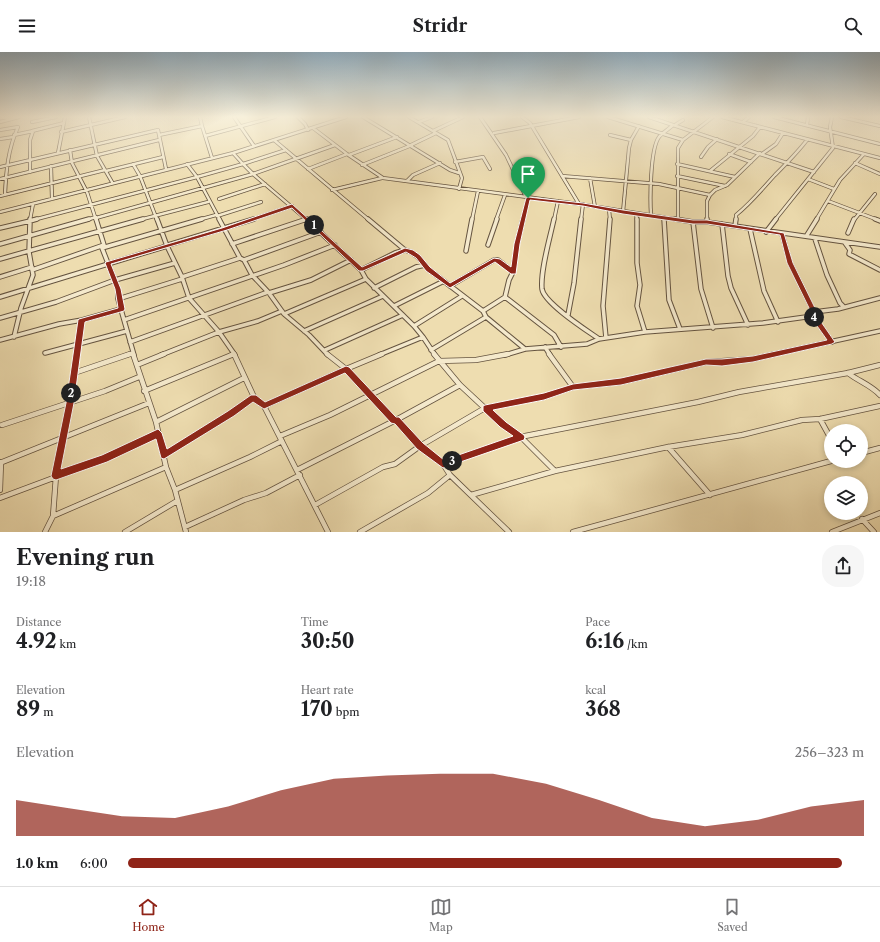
<!DOCTYPE html>
<meta charset="utf-8">
<style>
:root{--surface:#fff;--page:#f6f6f6;--text:#202124;--muted:#757577;--line:#e0e0e0;--accent:#8f2418}
body{margin:0;font-family:"Libre Caslon Text",serif;background:var(--page);color:var(--text);height:100vh;display:flex;flex-direction:column;font-size:15px;white-space:nowrap}
*{box-sizing:border-box;margin:0}
p{font-size:13px;color:var(--muted)}
.icon{flex:none;width:22px;height:22px;fill:none;stroke:currentColor;stroke-width:2;stroke-linecap:round;stroke-linejoin:round}
.map{position:relative;height:480px;overflow:hidden}
.panel{display:flex;flex-direction:column;background:var(--surface);flex:1}
.panel>*{flex:none}
.fabs{position:absolute;left:824px;top:372px;display:grid;gap:8px}
.fabs a{display:grid;place-items:center;width:44px;height:44px;border-radius:50%;background:var(--surface);box-shadow:0 2px 6px #0003;font-size:20px}
.pin{position:absolute;display:grid;place-items:center;width:34px;height:34px;color:#fff;margin:-41px -17px;border-radius:50% 50% 50% 0;rotate:-45deg;box-shadow:0 0 4px #0007}
.pin .icon{rotate:45deg}
.km{position:absolute;width:20px;height:20px;margin:-10px;border-radius:50%;background:#222;color:#fff;font-size:11px;line-height:20px;text-align:center}
.round{display:grid;place-items:center;flex:none;width:42px;height:42px;border-radius:16px;background:var(--page)}
.head{display:flex;align-items:center;justify-content:space-between;height:68px;padding:0 16px}
h1{font-size:22px;font-weight:700;line-height:30px}
.metrics{display:grid;grid-template-columns:repeat(3,1fr);gap:6px;height:68px;padding:4px 16px}
.metrics div{display:grid;align-content:center}
.metrics b{font-size:20px;font-weight:700}
.metrics small{font-size:11px;font-weight:400}
.metrics p{font-size:11px}
.chart{height:112px;padding:8px 16px}
.chart p{display:flex;justify-content:space-between}
.chart svg{width:100%;height:72px;margin-top:4px;fill:var(--accent);opacity:.7}
ul{padding:0 16px;list-style:none;font-size:13px}
li{display:grid;grid-template-columns:64px 48px 1fr;align-items:center;height:30px}
li i{height:10px;border-radius:5px;background:var(--accent)}
header{display:flex;justify-content:space-between;align-items:center;height:52px;padding:0 16px;background:var(--surface);font-size:18px;font-weight:700}
.dock{display:flex;justify-content:space-around;align-items:center;height:56px;border-top:1px solid var(--line);background:var(--surface);font-size:11px;color:var(--muted)}
.dock a{display:grid;justify-items:center;gap:2px}
.dock .active{color:var(--accent)}
.map>svg:first-child{display:block}
.lines{fill:none;stroke-linecap:round;stroke-linejoin:round}
.street-far2-casing{stroke:#655440;stroke-width:4}
.street-far1-casing{stroke:#655440;stroke-width:5.5}
.street-casing{stroke:#655440;stroke-width:6}
.street-far2{stroke:#f4e9cc;stroke-width:2.5}
.street-far1{stroke:#f4e9cc;stroke-width:3.5}
.street{stroke:#f4e9cc;stroke-width:4.5}
.route{fill:#8f2418;stroke:#fff;fill-rule:evenodd}
</style>
<header><svg class="icon" aria-label="menu" viewBox="0 0 24 24"><path d="M4 6h16M4 12h16M4 18h16"/></svg>Stridr<svg class="icon" aria-label="search" viewBox="0 0 24 24"><circle cx="10" cy="10" r="6"/><path d="M15 15l6 6"/></svg></header>
<div class="map">
<svg width="880" height="480" viewBox="0 0 880 480">
<rect width="100%" height="100%" fill="#eeddb0"/>
<filter id="stains"><feTurbulence type="fractalNoise" baseFrequency=".005" numOctaves="4"/><feColorMatrix values="0 0 0 0 .2 0 0 0 0 .09 0 0 0 0 .02 0 0 0 .5 -.17"/></filter>
<radialGradient id="worn" r=".72"><stop offset=".6" stop-color="#630" stop-opacity="0"/><stop offset="1" stop-color="#630" stop-opacity=".3"/></radialGradient>
<g class="lines">
<defs>
<path id="street-far2" d="M89,65L97,104L112,130
M234,65L254,94
M298,65L305,72L308,78
M363,65L450,118L459,121
M409,65L448,88L462,126L459,137
M480,65L506,103L526,145
M522,65L530,71L579,152
M608,65L683,88
M649,65L814,120
M722,65L880,106
M774,65L880,92
M841,65L880,74
M0,66L13,65
M0,70L19,65
M32,70L56,65
M419,70L432,65
M743,70L749,65
M675,73L683,68
M807,73L808,65
M202,74L212,106
M313,76L347,102L383,126L579,152L681,168
M0,78L18,75C8,97 6,119 5,143
M32,79L64,71
M433,79L463,65
M61,80L125,65
M494,81L579,65
M14,83L33,79L30,88V120
M159,83L202,74L200,65
M610,83L631,88
M205,84L275,65
M0,87L13,85
M274,88L369,168
M411,93L436,81
M70,98L72,111L87,140L96,168
M58,101L65,65
M233,101L243,112
M729,102L751,110
M762,102L776,92L783,81
M349,103L397,85
M701,105L708,95L717,87
M455,110L483,105L490,117
M855,111L880,122
M133,112L140,124L157,168
M243,112L253,122L307,168
M243,112L286,98
M677,112L735,125
M362,113L412,93
M51,114L52,147
M0,115L158,78L166,117
M308,117L347,102
M106,119L163,105
M710,119L753,84L760,75
M562,124L659,132L710,143L715,138L727,133L760,101
M677,124L725,134
M590,126L595,155
M0,127L159,88
M808,127L834,137
M407,129L413,123L440,111
M332,138L382,126
M0,144L105,118
M219,147L265,132
M828,149L878,168
M609,157L610,168
M0,160L233,101L346,65
M623,160L629,96L631,88L639,74
M636,162L637,168
M651,163C650,148 650,97 659,85C662,81 669,77 673,73
M217,164L261,150
M664,165V168
M96,166L253,122L335,93
M678,167V96L683,88L713,65
M30,168L33,152
M33,168L197,125L187,112
M86,168L96,165
M139,168L208,150
M198,168L216,163
M220,168L197,125L243,112
M251,168L292,154
M304,168L307,167
M472,168L478,139
M496,168L505,143
M523,168L528,146
M554,168L558,149
M581,168L583,152
M707,168V149L710,143
M736,168V163C751,151 762,137 775,123C787,111 797,101 807,88
M775,168L833,96L830,75L832,65
M816,168L840,128L864,102
M854,168L875,142"/>
<path id="street-far1" d="M96,167L104,193L102,196L118,237V247L134,303
M157,167L167,194L182,225L189,246L219,280L235,303
M219,167L240,206L244,208L252,223L269,241L284,262L309,283L328,303
M306,167L361,218L366,227L414,274L423,285L379,303
M368,167L405,198
M554,167C550,186 540,219 542,237C544,251 586,278 599,287
M637,167V211L640,233L637,254L645,280
M664,167L669,248L680,277
M675,167L693,170H707L880,195
M707,167V170
M875,167L880,169
M693,170L701,237L713,276
M722,172L728,224L731,236L748,273
M735,174L736,167
M0,176L30,169V167
M750,177L764,239L778,270
M766,180L776,167
M848,181L854,167
M782,182L790,211L814,260
M807,183L817,167
M815,187L827,223L840,251L843,254
M845,191L850,198L849,202L880,218
M0,192L89,167
M232,192L307,167
M168,193L254,167
M488,193L497,167
M102,196L202,167
M466,199L472,167
M0,207L143,167
M244,208L321,180
M32,218L104,193
M361,218L395,201L405,198L411,200L418,205L428,217L483,259L486,265L431,298
M0,225L32,215
M182,225L240,206
M450,234L494,208H498L513,220
M374,236L416,215L425,213
M269,241L311,228L351,208
M0,245L167,194
M505,245L509,228L513,220L517,192L523,167
M118,247L182,227
M394,254L444,229
M483,259L505,245L554,283L561,295
M284,262L366,227
M568,263L574,231L581,167
M813,264L832,290
M486,265L525,297
M0,266L56,250L115,228L175,211
M124,268L284,213L335,193
M414,274L462,244
M304,279L383,244
M14,285L21,256L33,223L29,200L30,169L37,167
M423,285L435,303
M606,286L603,254L610,167
M0,288L59,272L82,268
M130,290L268,240
M545,295L550,303
M325,298L403,263
M45,301L127,279
M77,303L82,268L121,257
M127,303L133,301
M161,303L219,280L258,269L282,259
M231,303L234,302
M505,303L525,297L587,292L599,287L645,280L763,271L813,264L814,260L838,257L880,246
M770,303L880,279"/>
<path id="street" d="M133,302L156,370L166,415L175,438L186,480
M234,302L254,345L264,354L328,480
M327,302L346,317L382,302
M434,302L460,333L503,373L521,385L555,419
M549,302L573,335
M137,313L164,302
M74,321L130,302
M848,321C858,329 871,333 880,343
M144,339L234,302
M264,354L346,317L394,369L396,368L420,394L443,412L450,423L509,480
M820,367L831,387
M396,368L460,333
M156,370L244,326
M2,373L105,339L139,325
M280,384L330,363L439,309L476,308L508,302
M668,395L710,443
M861,401L880,396
M164,403L231,362L254,345
M0,411L149,351
M443,412L525,384L698,350L739,340L848,321L880,313
M297,418L394,369
M0,438L1,410
M175,438L250,405L282,389
M471,443L555,419L668,395L742,383L802,368L820,367L880,354
M0,446L104,407L158,381
M315,453L383,415L395,412L420,394L485,356L544,345L573,335L621,330L706,310L753,307L775,302
M53,464L56,424L70,351L77,302
M862,467L874,480
M185,475L244,448L266,441L300,423
M45,480L53,464L166,415
M125,480L177,449
M360,480L428,441L450,423
M573,480L831,409
M832,480L880,461"/>
</defs>
<use href="#street-far2" class="street-far2-casing"/>
<use href="#street-far1" class="street-far1-casing"/>
<use href="#street" class="street-casing"/>
<use href="#street-far2" class="street-far2"/>
<use href="#street-far1" class="street-far1"/>
<use href="#street" class="street"/>
</g>
<linearGradient id="sky" x2="0" y2="1"><stop stop-color="#91acbd"/><stop offset="0.49" stop-color="#f7f0db"/><stop offset="1" stop-color="#f7f0db" stop-opacity="0"/></linearGradient>
<rect width="880" height="132" fill="url(#sky)"/>
<path class="route" d="M528,145L583,151L623,158L693,168H707L784,181L793,211L817,260V264L835,290L832,292L753,310L722,314L706,313L621,333L573,338L544,348L493,358L506,370L524,383L525,385L524,388L443,416L417,397L395,372L391,371L345,321L264,357L253,350L234,364L164,407L161,406L156,387L107,410L56,428L53,427L51,424L66,351L78,268L79,267L118,256L115,237L105,211L106,210L222,176L292,152L362,215L405,196L413,198L420,203L430,215L450,231L494,206L500,207L511,215L514,192L526,146ZM530,148L583,154L623,162L693,172H707L780,183L787,211L811,260L810,264L827,288L753,304L722,307H706L621,326L573,332L544,341L485,353L483,354V359L500,375L513,384L444,408L423,391L399,365H396L349,315L346,314L265,350L256,343H251L228,359L167,397L162,381L158,377L102,403L61,417L74,351L85,270L124,259L125,257L121,237L111,212L227,178L292,156L359,219H363L406,200L416,206L426,219L450,236L495,210L511,222H516L520,192Z"/>
<rect width="100%" height="100%" filter="url(#stains)"/>
<rect width="100%" height="100%" fill="url(#worn)"/>
</svg>
<div class="fabs">
<a><svg class="icon" aria-label="locate" viewBox="0 0 24 24"><circle cx="12" cy="12" r="6"/><path d="M12 2v4M12 18v4M2 12h4M18 12h4"/></svg></a>
<a><svg class="icon" aria-label="layers" viewBox="0 0 24 24"><path d="M12 4l9 5-9 5-9-5zM3 14l9 5 9-5"/></svg></a>
</div>
<div class="pin" style="left:528px;top:146px;background:#1e9e55"><svg class="icon" aria-label="arrive" viewBox="0 0 24 24"><path d="M6 21V4h12l-3 4 3 4H6"/></svg></div>
<b class="km" style="left:314px;top:173px">1</b>
<b class="km" style="left:71px;top:341px">2</b>
<b class="km" style="left:452px;top:409px">3</b>
<b class="km" style="left:814px;top:265px">4</b>
</div>
<section class="panel">
<div class="head"><div><h1>Evening run</h1><p>19:18</p></div><a class="round"><svg class="icon" aria-label="share" viewBox="0 0 24 24"><path d="M12 15V3M7 8l5-5 5 5M5 13v7h14v-7"/></svg></a></div>
<div class="metrics">
<div><p>Distance</p><b>4.92<small> km</small></b></div>
<div><p>Time</p><b>30:50</b></div>
<div><p>Pace</p><b>6:16<small> /km</small></b></div>
</div>
<div class="metrics">
<div><p>Elevation</p><b>89<small> m</small></b></div>
<div><p>Heart rate</p><b>170<small> bpm</small></b></div>
<div><p>kcal</p><b>368</b></div>
</div>
<div class="chart"><p><span>Elevation</span>256–323 m</p>
<svg viewBox="0 0 160 44" preserveAspectRatio="none"><path d="M0 44V22L10 27L20 32L30 33L40 26L50 16L60 9L70 7L80 6L90 6L100 12L110 22L120 33L130 38L140 34L150 26L160 22V44z"/></svg>
</div>
<ul>
<li><b>1.0 km</b>6:00<i style="width:97%"></i></li>
</ul>
</section>
<nav class="dock">
<a class="active"><svg class="icon" aria-label="home" viewBox="0 0 24 24"><path d="M3 11l9-7 9 7M6 9v11h12V9"/></svg>Home</a>
<a><svg class="icon" aria-label="map" viewBox="0 0 24 24"><path d="M3 6l6-2 6 2 6-2v14l-6 2-6-2-6 2zM9 4v14M15 6v14"/></svg>Map</a>
<a><svg class="icon" aria-label="saved" viewBox="0 0 24 24"><path d="M7 4h10v16l-5-4-5 4z"/></svg>Saved</a>
</nav>
